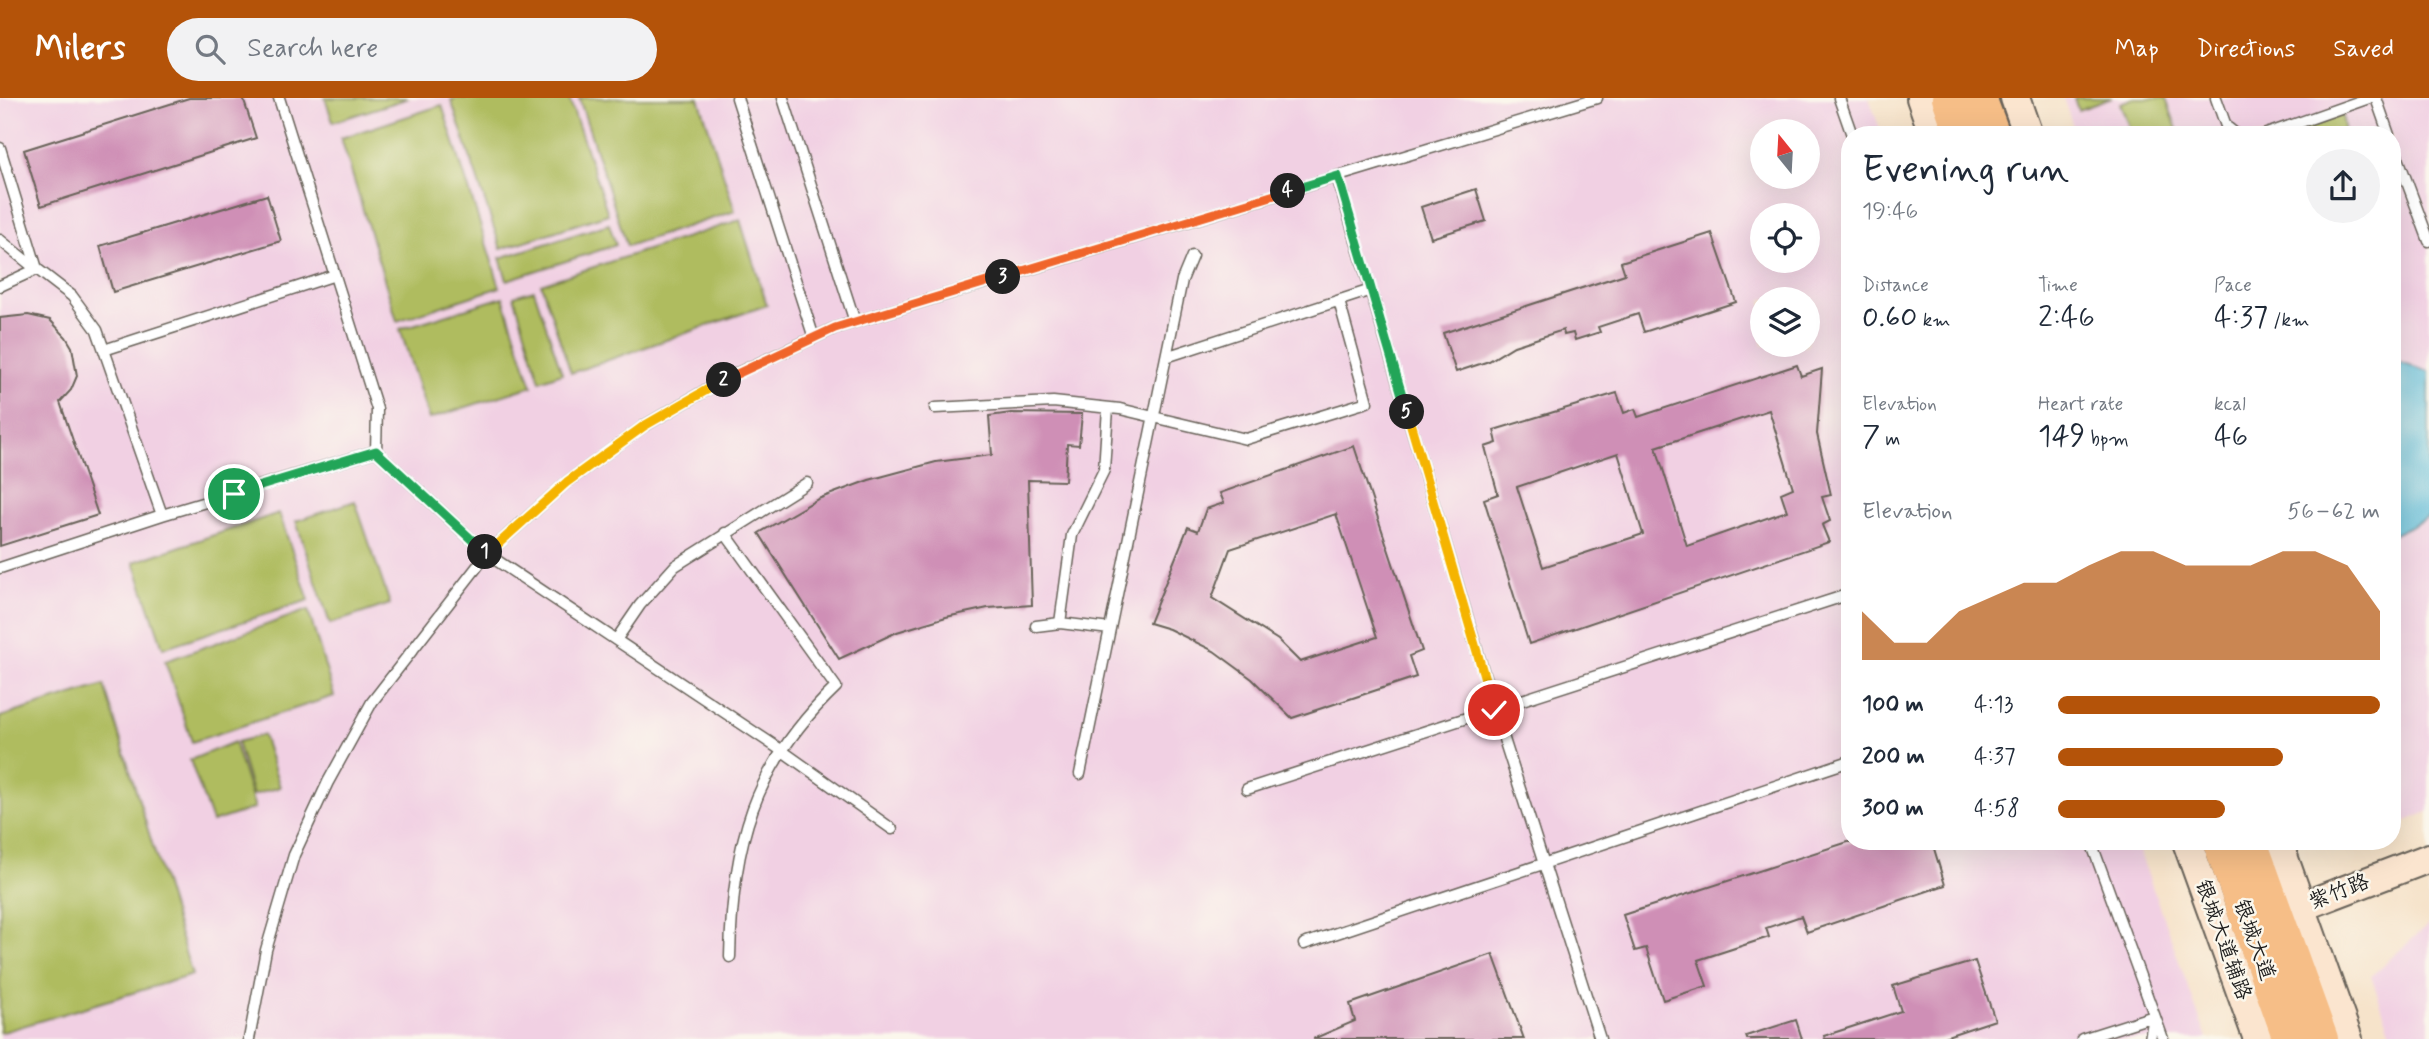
<!DOCTYPE html>
<meta charset="utf-8">
<style>
:root{--surface:#fff;--page:#f2f2f3;--text:#1f2937;--muted:#747a83;--accent:#b45309}
body{margin:0;font-family:Mynerve,"LXGW WenKai TC",sans-serif;background:var(--page);color:var(--text);height:100vh;display:flex;flex-direction:column;font-size:26px;white-space:nowrap}
*{box-sizing:border-box;margin:0}
p{font-size:23px;color:var(--muted)}
.icon{flex:none;width:38px;height:38px;fill:none;stroke:currentColor;stroke-width:2;stroke-linecap:round;stroke-linejoin:round}
.map{position:relative;flex:1;overflow:hidden}
.drawer{position:absolute;left:1841px;top:28px;width:560px;height:724px;display:flex;flex-direction:column;background:var(--surface);border-radius:28px;box-shadow:0 7px 28px #0002}
.drawer>*{flex:none}
.needle{width:46px;rotate:342deg}
.tools{position:absolute;left:1750px;top:21px;display:grid;gap:14px}
.tools a{display:grid;place-items:center;width:70px;height:70px;border-radius:50%;background:var(--surface);box-shadow:0 7px 28px #0002;font-size:35px}
.pin{position:absolute;display:grid;place-items:center;width:60px;height:60px;color:#fff;margin:-30px;border:4px solid #fff;border-radius:50%;box-shadow:0 2px 7px #0007}
.km{position:absolute;width:35px;height:35px;margin:-18px;border-radius:50%;background:#222;color:#fff;font-size:19px;line-height:35px;text-align:center}
.round{display:grid;place-items:center;flex:none;width:74px;height:74px;border-radius:37px;background:var(--page)}
.headline{display:flex;align-items:center;justify-content:space-between;height:119px;padding:0 21px}
h1{font-size:38px;font-weight:600;line-height:52px}
.stats{display:grid;grid-template-columns:repeat(3,1fr);gap:10px;height:119px;padding:7px 21px}
.stats div{display:grid;align-content:center}
.stats b{font-size:30px;font-weight:600}
.stats small{font-size:19px;font-weight:400}
.stats p{font-size:19px}
.chart{height:196px;padding:14px 21px}
.chart p{display:flex;justify-content:space-between}
.chart svg{width:100%;height:126px;margin-top:7px;fill:var(--accent);opacity:.7}
ul{padding:0 21px;list-style:none;font-size:23px}
li{display:grid;grid-template-columns:112px 84px 1fr;align-items:center;height:52px}
li i{height:18px;border-radius:9px;background:var(--accent)}
header{display:flex;align-items:center;gap:42px;box-sizing:border-box;height:98px;padding:0 35px;background:var(--accent);color:#fff}
header strong{font-size:33px}
nav{display:flex;gap:38px;margin-inline-start:auto;font-size:24px}
.search{width:490px;height:63px;background:var(--page);display:flex;align-items:center;gap:18px;box-sizing:border-box;padding:0 24px;border-radius:38px;color:var(--muted);font-size:26px}
.map>svg:first-child{display:block}
.built{fill:#f1d0e3;fill-rule:evenodd}
.green{fill:#afbc5f;stroke:#666c3e;stroke-width:2}
.water{fill:#5bbbd9;stroke:#3c6c7a;stroke-width:2}
.building{fill:#cf8fb6;fill-rule:evenodd}
.lines{fill:none;stroke-linecap:round;stroke-linejoin:round}
.lane-casing{stroke:#686259;stroke-width:13}
.secondary-casing{stroke:#686259;stroke-width:32}
.primary-casing{stroke:#686259;stroke-width:35}
.lane{stroke:#fff;stroke-width:10}
.secondary{stroke:#fbe5cf;stroke-width:28}
.primary{stroke:#f6be87;stroke-width:32}
.split-1-casing{stroke:#fff;stroke-width:14}
.split-2-casing{stroke:#fff;stroke-width:14}
.split-3-casing{stroke:#fff;stroke-width:14}
.split-4-casing{stroke:#fff;stroke-width:14}
.split-5-casing{stroke:#fff;stroke-width:14}
.split-6-casing{stroke:#fff;stroke-width:14}
.split-1{stroke:#22a559;stroke-width:9}
.split-2{stroke:#f5b400;stroke-width:9}
.split-3{stroke:#f0652b;stroke-width:9}
.split-4{stroke:#f0652b;stroke-width:9}
.split-5{stroke:#22a559;stroke-width:9}
.split-6{stroke:#f5b400;stroke-width:9}
.labels{text-anchor:middle;dominant-baseline:central;stroke-width:5;stroke-linejoin:round;paint-order:stroke}
.street-label{font-size:21px;fill:#1c1c1c;stroke:#fbf7ec}
</style>
<header>
<strong>Milers</strong>
<div class="search"><svg class="icon" aria-label="search" viewBox="0 0 24 24"><circle cx="10" cy="10" r="6"/><path d="M15 15l6 6"/></svg>Search here</div>
<nav><a>Map</a><a>Directions</a><a>Saved</a></nav>
</header>
<div class="map">
<svg width="2429" height="941" viewBox="0 0 2429 941">
<rect width="100%" height="100%" fill="#fbf7ec"/>
<filter id="ink" filterUnits="userSpaceOnUse"><feTurbulence type="fractalNoise" baseFrequency=".0143" numOctaves="2"/><feDisplacementMap in="SourceGraphic" scale="14" xChannelSelector="R" yChannelSelector="G"/><feConvolveMatrix kernelMatrix="1 2 1 2 8 2 1 2 1" color-interpolation-filters="sRGB"/></filter>
<filter id="wash" filterUnits="userSpaceOnUse"><feTurbulence type="fractalNoise" baseFrequency=".00686" numOctaves="4" result="noise"/><feDisplacementMap in="SourceGraphic" scale="28" xChannelSelector="R" yChannelSelector="G"/><feGaussianBlur stdDeviation="1.57" result="paint"/><feColorMatrix in="noise" values="0 0 0 0 0 0 0 0 0 0 0 0 0 0 0 0 0 1.4 0 .05"/><feComposite in="paint" operator="in"/></filter>
<g filter="url(#wash)">
<rect width="100%" height="100%" fill="#f6e3ca"/>
<path class="built" d="M0,0H1869L1882,37H1850V744H2136L2207,941H0ZM1762,33H1808V79H1762ZM1762,117H1808V163H1762ZM1762,201H1808V247H1762Z
M2063,0H2429V714L2392,728V37H2076Z
M2429,826V941H2393L2371,878Z"/>
<path class="green" d="M325,0H409L333,24Z
M458,0H569L608,116L501,151L451,2Z
M579,0H699L735,113L627,148Z
M2074,0H2112L2078,12Z
M2134,0H2166L2179,37H2132L2120,5Z
M442,7L500,189L397,223L341,40Z
M2342,14L2345,37H2279Z
M740,122L767,207L571,275L541,186Z
M609,126L616,147L507,182L500,160Z
M534,192L562,275L540,283L514,198Z
M503,199L532,288L429,321L400,231Z
M355,403L390,506L330,526L296,423Z
M279,415L309,502L163,550L134,464Z
M308,512L334,598L192,644L165,563Z
M104,587L192,877L0,935V619Z
M263,637L280,689L253,697L237,644Z
M234,644L255,710L212,724L190,662Z"/>
<path class="water" d="M2392,262L2429,274V419L2392,437Z"/>
<g id="blocks">
<path class="building" d="M189,0H243L256,40L41,108L24,52Z
M1476,91L1486,123L1431,140L1421,109Z
M267,97L281,143L113,194L100,148Z
M1712,135L1736,204L1644,234L1638,216L1598,229L1600,234L1575,242L1573,235L1564,237L1563,232L1514,248L1489,263L1456,274L1443,235L1625,176L1621,164Z
M28,217L50,222L66,239L72,249L77,278L71,292L60,304L98,417L0,448V220Z
M1797,267L1801,278L1822,271L1817,336L1831,397L1822,399L1830,423L1822,427L1829,444L1529,546L1484,401L1498,396L1485,349L1497,345L1494,332L1617,295L1624,315L1635,311L1638,319ZM1769,312L1793,390L1781,395L1787,413L1687,448L1656,349ZM1618,355L1643,436L1543,469L1517,389Z
M1011,315L1082,316L1079,347L1067,346L1065,383L1028,382L1032,507L988,510L946,519L897,534L839,561L759,435L818,401L869,382L936,364L992,357L989,318Z
M1354,348L1422,553L1409,558L1416,579L1292,620L1252,581L1214,553L1169,531L1149,525L1188,429L1198,433L1206,411L1224,405L1220,395ZM1336,416L1377,539L1300,564L1278,542L1212,500L1230,451Z
M1848,744H1932L1945,787L1807,834L1801,818L1766,830L1769,839L1698,862L1707,888L1663,902L1646,850L1635,853L1623,817Z
M1493,856L1524,941H1313L1355,923L1350,906Z
M1975,863L1995,922L1938,941H1825L1824,938L1901,913L1893,888Z
M1796,922L1802,941H1747L1746,938Z"/>
</g>
</g>
<g filter="url(#ink)">
<use href="#blocks" fill-opacity="0" stroke="#686259" stroke-width="2"/>
<g class="lines">
<defs>
<path id="lane" d="M279,0L377,311L376,353
M737,0L814,240
M783,0L855,224
M1839,0L1852,37
M2216,0L2226,28L2237,37
M2376,0L2389,37
M2264,37L2369,0
M2392,44L2429,143
M0,50L37,171
M1337,78L1495,613L1600,941
M0,142L36,171
M0,188L37,171L72,198L97,232L162,417L0,470
M104,252L335,177
M1166,259L1182,182L1192,158
M935,310L1053,304L1120,311L1246,341L1367,304L1339,203
M162,417L376,353L487,456L781,652L892,731
M725,435L836,589C753,668 732,746 730,859
M1060,525L1072,437L1104,372L1108,310
M1036,528L1060,525L1110,531
M616,542L640,507L675,468L807,385
M1080,676L1166,259L1371,192
M1247,691L1850,496
M2091,744L2163,941
M1304,846L1850,663
M249,941L266,852L294,757L328,684L372,604L487,456L567,384L644,328L727,280L835,230L1597,0
M2082,941L2154,918L2150,941"/>
<path id="secondary" d="M1921,0L1934,37
M2015,0L2028,37
M2187,744L2258,941
M2278,744L2348,941
M2285,815L2429,760"/>
<path id="primary" d="M1948,0L1961,37
M1980,0L1994,37
M2219,744L2289,941
M2251,744L2322,941"/>
</defs>
<use href="#lane" class="lane-casing"/>
<use href="#secondary" class="secondary-casing"/>
<use href="#primary" class="primary-casing"/>
<use href="#lane" class="lane"/>
<use href="#secondary" class="secondary"/>
<use href="#primary" class="primary"/>
</g>
</g>
<g class="lines" filter="url(#ink)">
<defs>
<path id="split-1" d="M234,396L376,353L485,454"/>
<path id="split-2" d="M485,454L487,456L567,384L644,328L724,282"/>
<path id="split-3" d="M724,282L835,230L1003,179"/>
<path id="split-4" d="M1003,179L1288,93"/>
<path id="split-5" d="M1288,93L1338,78L1407,314"/>
<path id="split-6" d="M1407,314L1494,612"/>
</defs>
<use href="#split-1" class="split-1-casing"/>
<use href="#split-2" class="split-2-casing"/>
<use href="#split-3" class="split-3-casing"/>
<use href="#split-4" class="split-4-casing"/>
<use href="#split-5" class="split-5-casing"/>
<use href="#split-6" class="split-6-casing"/>
<use href="#split-1" class="split-1"/>
<use href="#split-2" class="split-2"/>
<use href="#split-3" class="split-3"/>
<use href="#split-4" class="split-4"/>
<use href="#split-5" class="split-5"/>
<use href="#split-6" class="split-6"/>
</g>
<g class="labels">
<g class="street-label">
<text transform="translate(2339 794) rotate(-21)">紫竹路</text>
<text transform="translate(2223 842) rotate(70)">银城大道辅路</text>
<text transform="translate(2254 842) rotate(70)">银城大道</text>
</g>
</g>
</svg>
<div class="tools">
<a><svg class="needle" viewBox="-14 -14 28 28"><path d="M0-13l5 13h-10z" fill="#e53935"/><path d="M0 13l5-13h-10z" fill="#747a83"/></svg></a>
<a><svg class="icon" aria-label="locate" viewBox="0 0 24 24"><circle cx="12" cy="12" r="6"/><path d="M12 2v4M12 18v4M2 12h4M18 12h4"/></svg></a>
<a><svg class="icon" aria-label="layers" viewBox="0 0 24 24"><path d="M12 4l9 5-9 5-9-5zM3 14l9 5 9-5"/></svg></a>
</div>
<div class="pin" style="left:234px;top:396px;background:#1e9e55"><svg class="icon" aria-label="arrive" viewBox="0 0 24 24"><path d="M6 21V4h12l-3 4 3 4H6"/></svg></div>
<div class="pin" style="left:1494px;top:612px;background:#d93025"><svg class="icon" aria-label="check" viewBox="0 0 24 24"><path d="M5 12l5 5 9-10"/></svg></div>
<b class="km" style="left:485px;top:454px">1</b>
<b class="km" style="left:724px;top:282px">2</b>
<b class="km" style="left:1003px;top:179px">3</b>
<b class="km" style="left:1288px;top:93px">4</b>
<b class="km" style="left:1407px;top:314px">5</b>
<section class="drawer">
<div class="headline"><div><h1>Evening run</h1><p>19:46</p></div><a class="round"><svg class="icon" aria-label="share" viewBox="0 0 24 24"><path d="M12 15V3M7 8l5-5 5 5M5 13v7h14v-7"/></svg></a></div>
<div class="stats">
<div><p>Distance</p><b>0.60<small> km</small></b></div>
<div><p>Time</p><b>2:46</b></div>
<div><p>Pace</p><b>4:37<small> /km</small></b></div>
</div>
<div class="stats">
<div><p>Elevation</p><b>7<small> m</small></b></div>
<div><p>Heart rate</p><b>149<small> bpm</small></b></div>
<div><p>kcal</p><b>46</b></div>
</div>
<div class="chart"><p><span>Elevation</span>56–62 m</p>
<svg viewBox="0 0 160 44" preserveAspectRatio="none"><path d="M0 44V27L10 38L20 38L30 27L40 22L50 17L60 17L70 11L80 6L90 6L100 11L110 11L120 11L130 6L140 6L150 11L160 27V44z"/></svg>
</div>
<ul>
<li><b>100 m</b>4:13<i style="width:100%"></i></li>
<li><b>200 m</b>4:37<i style="width:70%"></i></li>
<li><b>300 m</b>4:58<i style="width:52%"></i></li>
</ul>
</section>
</div>
